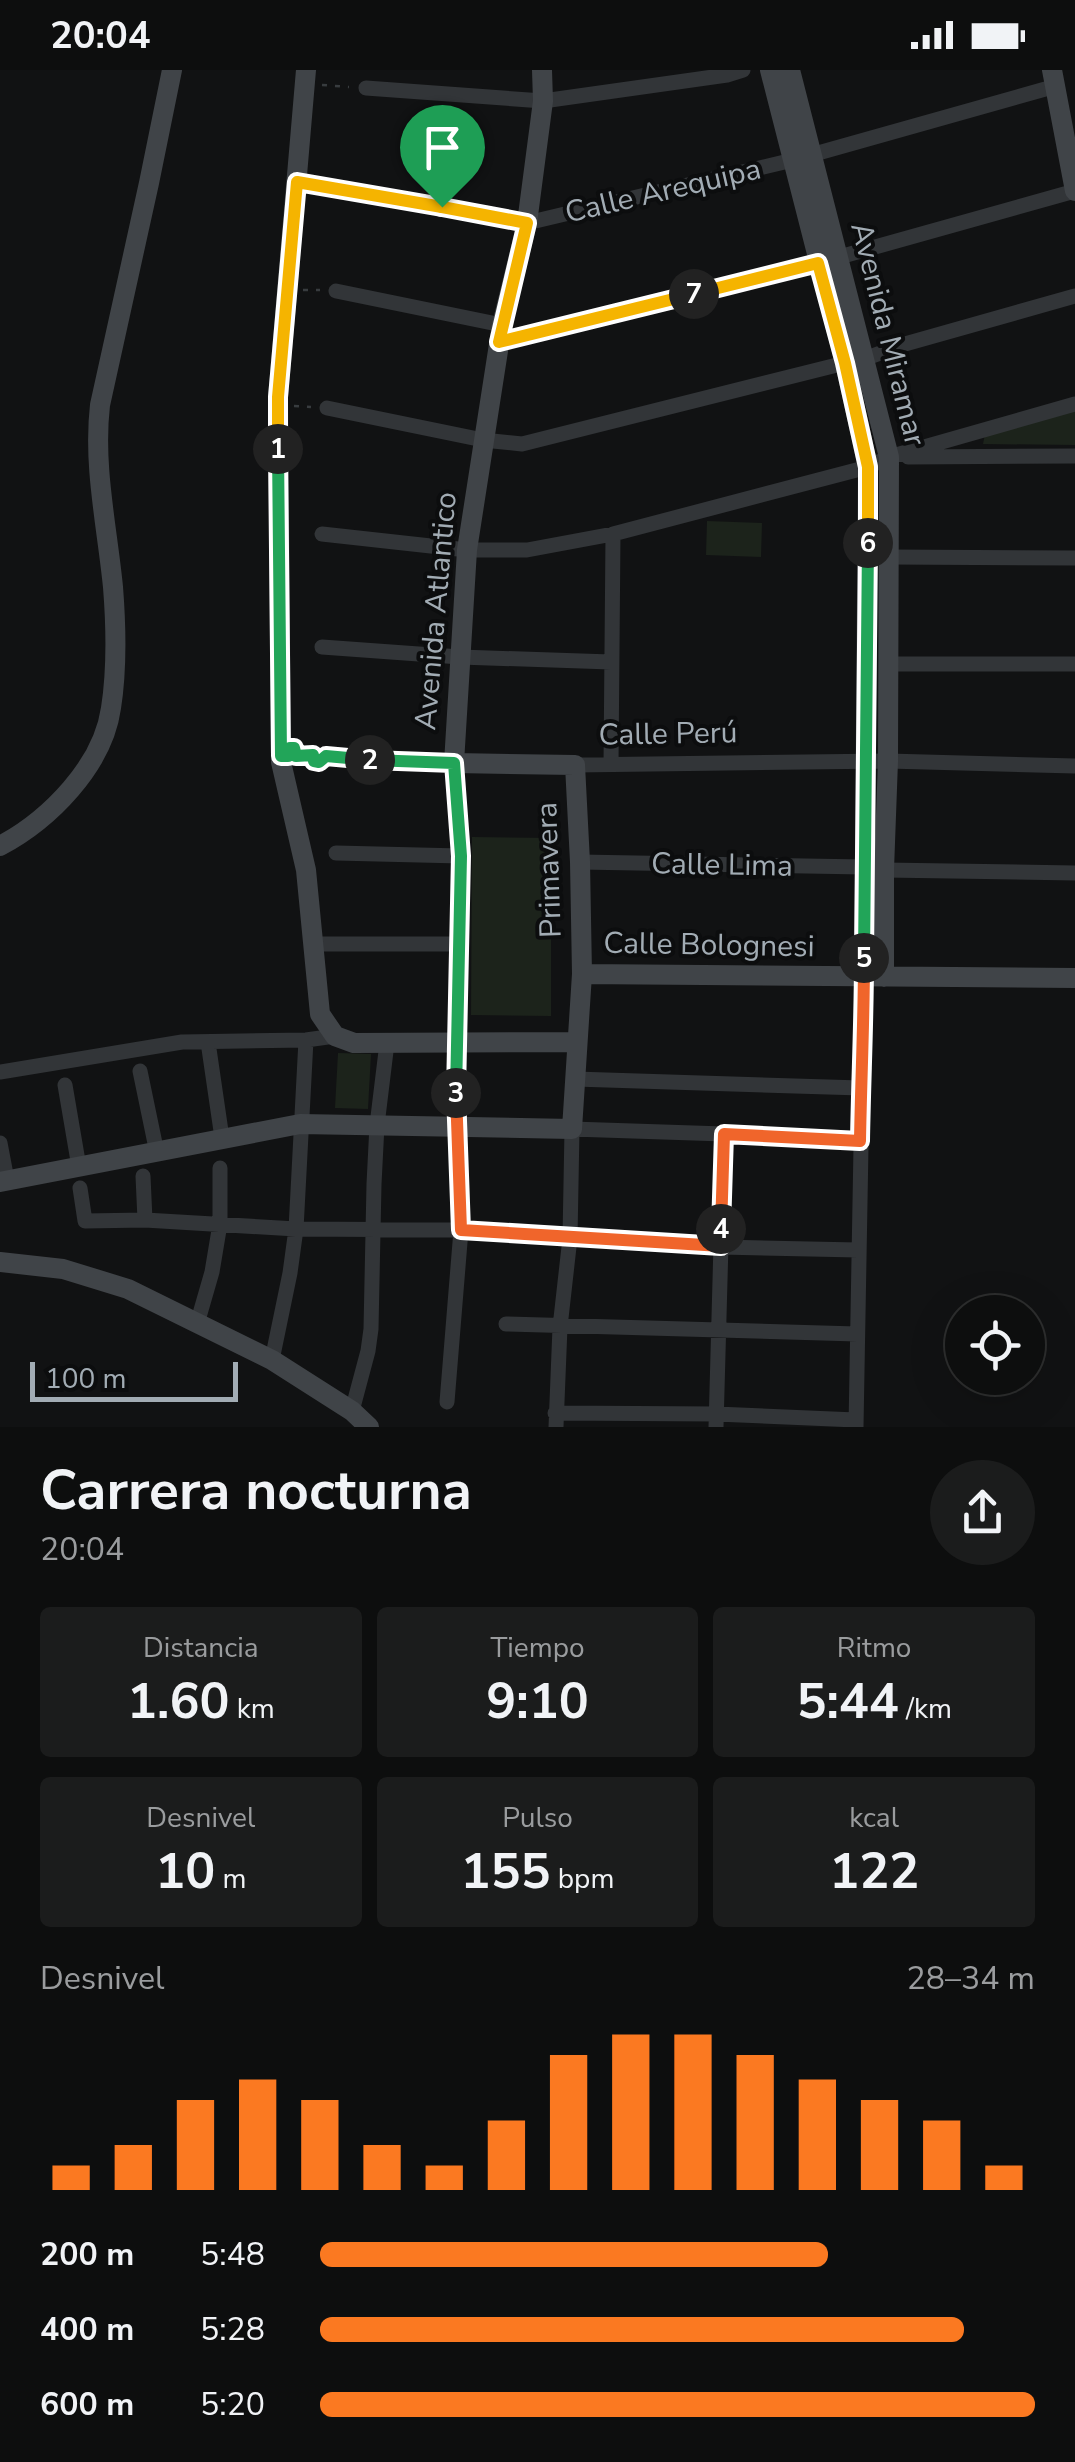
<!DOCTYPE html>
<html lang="es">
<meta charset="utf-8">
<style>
:root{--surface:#0d0e0e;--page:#1b1c1c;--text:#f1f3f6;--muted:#9a9c9e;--line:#2d2e2e;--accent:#fb7921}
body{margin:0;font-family:"Nunito Sans",sans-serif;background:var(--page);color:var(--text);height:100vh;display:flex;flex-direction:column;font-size:38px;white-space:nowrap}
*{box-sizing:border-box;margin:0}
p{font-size:32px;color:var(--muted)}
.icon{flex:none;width:55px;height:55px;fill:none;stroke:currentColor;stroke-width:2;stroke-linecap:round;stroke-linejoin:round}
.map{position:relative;height:1357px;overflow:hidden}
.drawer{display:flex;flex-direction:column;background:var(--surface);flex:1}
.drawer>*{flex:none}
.fabs{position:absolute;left:945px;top:1225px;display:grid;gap:20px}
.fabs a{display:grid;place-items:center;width:100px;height:100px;border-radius:50%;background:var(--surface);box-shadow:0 10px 40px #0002,0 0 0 2px var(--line);font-size:50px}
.scale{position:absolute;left:30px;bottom:25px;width:208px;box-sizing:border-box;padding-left:10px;border:5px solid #a2acb4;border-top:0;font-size:28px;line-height:35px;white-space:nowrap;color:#a2acb4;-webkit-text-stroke:8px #0c0d0e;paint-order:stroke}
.pin{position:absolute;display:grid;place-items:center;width:85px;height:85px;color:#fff;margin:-102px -42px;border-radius:50% 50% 50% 0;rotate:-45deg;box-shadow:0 0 10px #0007}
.pin .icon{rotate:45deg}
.km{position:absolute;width:50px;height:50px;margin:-25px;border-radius:50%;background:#222;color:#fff;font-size:28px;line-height:50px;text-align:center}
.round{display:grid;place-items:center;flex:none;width:105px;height:105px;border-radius:52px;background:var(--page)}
.head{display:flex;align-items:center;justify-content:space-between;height:170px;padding:0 40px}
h1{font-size:55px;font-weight:700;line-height:75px}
.figures{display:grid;grid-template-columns:repeat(3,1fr);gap:15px;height:170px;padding:10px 40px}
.figures div{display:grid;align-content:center;border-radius:10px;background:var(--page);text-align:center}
.figures b{font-size:50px;font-weight:700}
.figures small{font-size:28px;font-weight:400}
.figures p{font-size:28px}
.chart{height:280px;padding:20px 40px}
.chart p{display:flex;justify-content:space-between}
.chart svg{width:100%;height:180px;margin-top:10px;stroke:var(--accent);stroke-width:6}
ul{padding:0 40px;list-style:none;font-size:32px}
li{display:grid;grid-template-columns:160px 120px 1fr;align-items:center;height:75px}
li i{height:25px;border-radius:12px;background:var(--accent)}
.status{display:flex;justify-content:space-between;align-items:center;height:70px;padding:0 50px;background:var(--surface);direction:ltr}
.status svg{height:28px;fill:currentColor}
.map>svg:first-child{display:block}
.green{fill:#1c231b}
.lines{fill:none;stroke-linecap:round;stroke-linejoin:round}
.path{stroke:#383c3f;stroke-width:2.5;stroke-dasharray:5 8;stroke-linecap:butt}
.street{stroke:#323538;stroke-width:15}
.secondary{stroke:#404448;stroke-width:20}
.split-1-casing{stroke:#fff;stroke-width:20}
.split-2-casing{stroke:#fff;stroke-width:20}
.split-3-casing{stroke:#fff;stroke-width:20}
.split-4-casing{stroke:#fff;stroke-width:20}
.split-5-casing{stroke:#fff;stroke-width:20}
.split-6-casing{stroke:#fff;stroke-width:20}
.split-7-casing{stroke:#fff;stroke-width:20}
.split-8-casing{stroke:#fff;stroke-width:20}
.split-1{stroke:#f5b400;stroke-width:12}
.split-2{stroke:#22a559;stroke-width:12}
.split-3{stroke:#22a559;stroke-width:12}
.split-4{stroke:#f0652b;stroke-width:12}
.split-5{stroke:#f0652b;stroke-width:12}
.split-6{stroke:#22a559;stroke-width:12}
.split-7{stroke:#f5b400;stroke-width:12}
.split-8{stroke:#f5b400;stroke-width:12}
.labels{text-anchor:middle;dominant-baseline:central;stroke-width:8;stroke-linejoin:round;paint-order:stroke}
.street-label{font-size:30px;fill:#a2acb4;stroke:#0c0d0e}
</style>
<div class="status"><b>20:04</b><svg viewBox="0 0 49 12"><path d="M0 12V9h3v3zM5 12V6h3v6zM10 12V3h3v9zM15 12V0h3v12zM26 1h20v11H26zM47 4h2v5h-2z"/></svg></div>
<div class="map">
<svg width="1075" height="1357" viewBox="0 0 1075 1357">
<rect width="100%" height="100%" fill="#111213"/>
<path class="green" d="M1075,338V375L983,374L985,364Z
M707,451L762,453L761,487L706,485Z
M472,767L551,768V946L471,945Z
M338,983L371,984L368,1039L335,1038Z"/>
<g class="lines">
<path class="path" d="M322,15L349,17
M314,115L341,119
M303,220H320
M294,336L311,337"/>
<path class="street" d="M366,18L543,31L727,5L743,0
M811,85L1056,16
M357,122L527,153L793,90
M336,221L502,255
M499,272L818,193L1075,121
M864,289L905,274L1075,226
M327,338L483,370L522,374L845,293
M908,387L1075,386
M322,464L467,480H527L613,464L868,397L889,387L1075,334
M890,487L1075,488
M322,577L460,587L611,592
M889,594H1075
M326,686L392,692L454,693L461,786L460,874L456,971L461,1160L447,1332
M611,694L613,464
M575,695L888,691L1075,696
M336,783L461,786
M580,792L864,797
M884,800L1075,803
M315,874H460
M208,972L222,1068
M140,1001L157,1083
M0,1002L182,972L306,970L335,966
M575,1009L861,1018
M65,1015L79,1097
M0,1073L7,1110
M143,1106L145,1150
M80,1118L85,1151L145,1150L296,1159L461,1160L721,1177L858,1180
M197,1254L212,1202L220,1154V1098
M506,1254L857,1264
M272,1290L290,1203L296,1159L306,970
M352,1341L368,1281L371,1259L374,1114L377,1055L387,973
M555,1343L716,1344L856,1350
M556,1357L560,1257L570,1168L572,1059L724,1064L860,1071
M716,1357L724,1064
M856,1357L864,908"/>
<path class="secondary" d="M306,0L278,327L281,692L306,800L320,944L335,966L354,973L577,972
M770,0L845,293L868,397L864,908
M790,0L889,387L888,691L884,800V907
M1052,0L1075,121
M0,776C49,750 103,696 111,638C117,600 116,555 113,517C107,456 93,396 100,335L149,113L172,0
M582,904L1075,908
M0,1112L300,1054L572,1059L582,904L580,792L575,695L454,693L467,480L502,255L527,153L543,31L542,0
M0,1192L63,1199L128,1219L272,1290L352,1341L369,1357"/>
</g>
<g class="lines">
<defs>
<path id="split-1" d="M278,379V327L297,112L442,137"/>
<path id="split-2" d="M278,379L281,686H288L290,678H294L296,686L313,685L314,691L319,692L326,686L370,690"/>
<path id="split-3" d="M370,690L454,693L461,786L456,1023"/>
<path id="split-4" d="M456,1023L461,1160L721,1176V1159"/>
<path id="split-5" d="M721,1159L724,1064L860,1071C861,1010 864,949 864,888"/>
<path id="split-6" d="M864,888L868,473"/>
<path id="split-7" d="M694,224L818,193L845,293L868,397V473"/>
<path id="split-8" d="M442,137L527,153L499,272L694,224"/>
</defs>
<use href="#split-1" class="split-1-casing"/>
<use href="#split-2" class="split-2-casing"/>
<use href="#split-3" class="split-3-casing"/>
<use href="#split-4" class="split-4-casing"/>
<use href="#split-5" class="split-5-casing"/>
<use href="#split-6" class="split-6-casing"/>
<use href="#split-7" class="split-7-casing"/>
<use href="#split-8" class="split-8-casing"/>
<use href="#split-1" class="split-1"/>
<use href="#split-2" class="split-2"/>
<use href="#split-3" class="split-3"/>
<use href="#split-4" class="split-4"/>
<use href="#split-5" class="split-5"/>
<use href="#split-6" class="split-6"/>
<use href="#split-7" class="split-7"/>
<use href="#split-8" class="split-8"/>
</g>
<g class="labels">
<g class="street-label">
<text transform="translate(663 121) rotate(-13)">Calle Arequipa</text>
<text transform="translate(888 264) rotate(76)">Avenida Miramar</text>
<text transform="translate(436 541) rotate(-85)">Avenida Atlantico</text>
<text transform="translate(668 664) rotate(-1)">Calle Perú</text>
<text transform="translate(722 795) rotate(1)">Calle Lima</text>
<text transform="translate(549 800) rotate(-92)">Primavera</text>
<text transform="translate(709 875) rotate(1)">Calle Bolognesi</text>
</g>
</g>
</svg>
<div class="fabs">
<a><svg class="icon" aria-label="locate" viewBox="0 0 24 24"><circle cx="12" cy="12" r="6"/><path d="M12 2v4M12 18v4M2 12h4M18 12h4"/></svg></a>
</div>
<div class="scale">100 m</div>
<div class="pin" style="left:442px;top:137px;background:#1e9e55"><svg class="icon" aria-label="arrive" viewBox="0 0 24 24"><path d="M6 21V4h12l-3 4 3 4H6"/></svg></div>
<b class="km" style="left:278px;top:379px">1</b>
<b class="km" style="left:370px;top:690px">2</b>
<b class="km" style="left:456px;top:1023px">3</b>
<b class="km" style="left:721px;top:1159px">4</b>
<b class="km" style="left:864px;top:888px">5</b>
<b class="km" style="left:868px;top:473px">6</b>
<b class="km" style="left:694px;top:224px">7</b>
</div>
<section class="drawer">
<div class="head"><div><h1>Carrera nocturna</h1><p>20:04</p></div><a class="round"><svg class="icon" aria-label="share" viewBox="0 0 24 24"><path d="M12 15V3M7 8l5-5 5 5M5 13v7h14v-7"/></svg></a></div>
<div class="figures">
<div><p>Distancia</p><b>1.60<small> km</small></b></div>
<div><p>Tiempo</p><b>9:10</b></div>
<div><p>Ritmo</p><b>5:44<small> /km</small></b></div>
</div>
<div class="figures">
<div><p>Desnivel</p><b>10<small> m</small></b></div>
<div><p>Pulso</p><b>155<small> bpm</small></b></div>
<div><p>kcal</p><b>122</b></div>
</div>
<div class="chart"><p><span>Desnivel</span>28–34 m</p>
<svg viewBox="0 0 160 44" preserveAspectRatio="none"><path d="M5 44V38M15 44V33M25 44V22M35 44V17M45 44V22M55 44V33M65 44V38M75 44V27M85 44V11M95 44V6M105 44V6M115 44V11M125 44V17M135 44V22M145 44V27M155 44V38"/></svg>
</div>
<ul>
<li><b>200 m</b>5:48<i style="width:71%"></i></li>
<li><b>400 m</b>5:28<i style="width:90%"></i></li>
<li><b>600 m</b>5:20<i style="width:100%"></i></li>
</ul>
</section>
